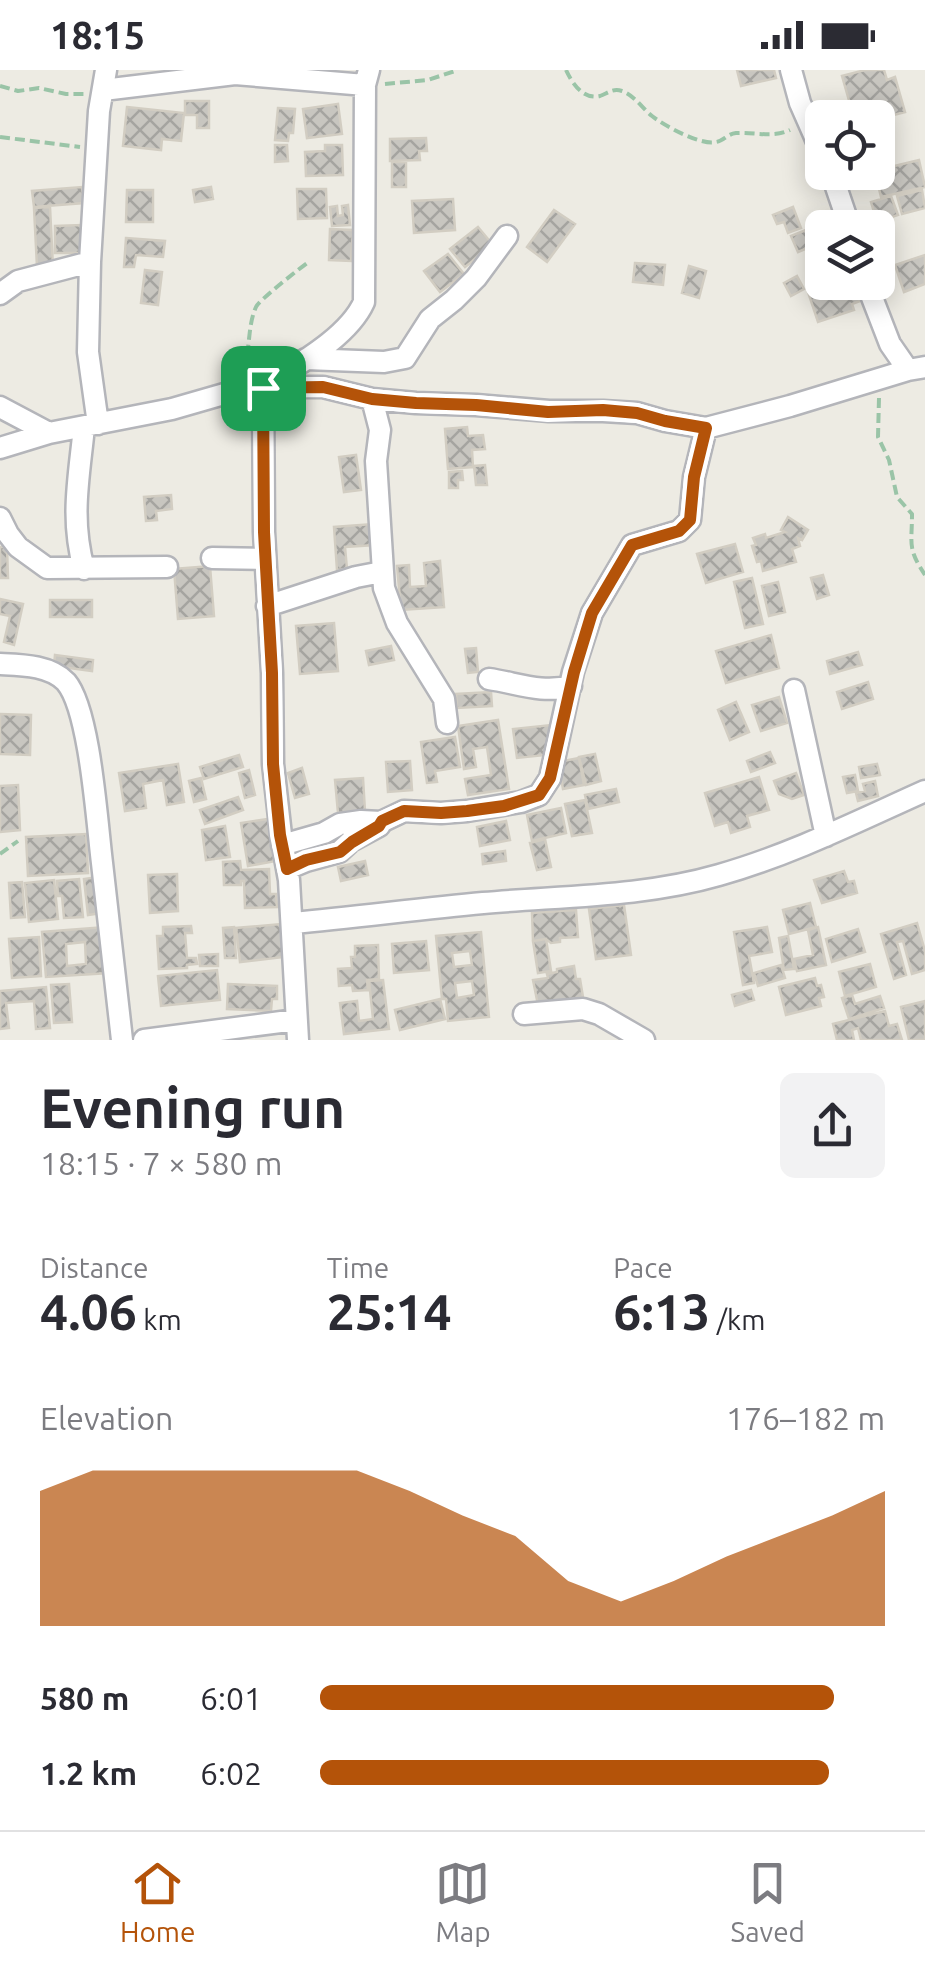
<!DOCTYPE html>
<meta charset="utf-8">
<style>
:root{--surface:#fff;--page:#f2f2f3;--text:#2b2b33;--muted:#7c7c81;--line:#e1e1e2;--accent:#b45309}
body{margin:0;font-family:Ubuntu,sans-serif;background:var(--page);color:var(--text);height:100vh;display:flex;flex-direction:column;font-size:38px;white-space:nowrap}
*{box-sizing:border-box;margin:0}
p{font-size:32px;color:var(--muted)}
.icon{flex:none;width:55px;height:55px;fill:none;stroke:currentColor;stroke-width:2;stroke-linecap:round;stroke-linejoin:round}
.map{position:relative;height:970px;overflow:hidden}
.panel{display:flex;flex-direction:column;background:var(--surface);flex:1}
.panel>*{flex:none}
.controls{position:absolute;left:805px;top:30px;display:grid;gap:20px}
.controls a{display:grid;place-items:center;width:90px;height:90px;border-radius:15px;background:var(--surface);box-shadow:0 5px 25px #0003;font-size:50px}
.pin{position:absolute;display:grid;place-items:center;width:85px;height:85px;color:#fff;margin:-42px;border-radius:20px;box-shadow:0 5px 15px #0006}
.round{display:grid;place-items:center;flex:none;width:105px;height:105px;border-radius:15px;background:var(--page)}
.overview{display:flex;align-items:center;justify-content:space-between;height:170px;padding:0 40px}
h1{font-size:55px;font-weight:700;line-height:75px}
.stats{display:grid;grid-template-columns:repeat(3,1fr);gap:15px;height:170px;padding:10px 40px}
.stats div{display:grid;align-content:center}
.stats b{font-size:50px;font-weight:700}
.stats small{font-size:28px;font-weight:400}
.stats p{font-size:28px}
.chart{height:280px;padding:20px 40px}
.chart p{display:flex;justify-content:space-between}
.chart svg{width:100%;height:180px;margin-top:10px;fill:var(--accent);opacity:.7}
ul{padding:0 40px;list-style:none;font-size:32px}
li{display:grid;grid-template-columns:160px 120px 1fr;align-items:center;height:75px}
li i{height:25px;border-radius:12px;background:var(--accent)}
.status{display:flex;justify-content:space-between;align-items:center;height:70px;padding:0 50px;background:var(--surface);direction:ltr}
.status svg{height:28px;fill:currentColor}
.dock{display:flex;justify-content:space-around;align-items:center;height:140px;border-top:2px solid var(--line);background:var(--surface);font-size:28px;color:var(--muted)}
.dock a{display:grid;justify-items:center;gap:5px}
.dock .active{color:var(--accent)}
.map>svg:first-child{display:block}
.building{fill:url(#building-cross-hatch);stroke:#d2cdc2;stroke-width:2.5;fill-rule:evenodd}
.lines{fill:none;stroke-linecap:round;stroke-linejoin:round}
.street-casing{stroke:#b4b5ba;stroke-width:25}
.path{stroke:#9ac4a7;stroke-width:4;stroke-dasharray:10 5;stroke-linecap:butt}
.street{stroke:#fff;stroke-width:20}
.route-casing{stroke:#fff;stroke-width:20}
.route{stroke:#b45309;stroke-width:12}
</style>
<div class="status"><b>18:15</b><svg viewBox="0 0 49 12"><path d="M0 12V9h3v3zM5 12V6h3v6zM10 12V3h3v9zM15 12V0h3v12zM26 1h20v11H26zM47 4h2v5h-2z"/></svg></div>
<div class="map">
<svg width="925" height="970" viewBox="0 0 925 970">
<defs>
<pattern id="building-cross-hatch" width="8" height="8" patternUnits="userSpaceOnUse" patternTransform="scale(2.5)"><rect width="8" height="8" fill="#c8c6c0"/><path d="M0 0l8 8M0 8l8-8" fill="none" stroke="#a5a4a0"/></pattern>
</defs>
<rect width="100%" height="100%" fill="#edebe3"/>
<path class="building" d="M737,0H774L776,8L741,16Z
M865,0H884L887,10L895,7L905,42L878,49L854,48L842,6Z
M185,31H209V58H197V45H185Z
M338,34L342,64L307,68L303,39Z
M127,37L184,43L181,71L162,69L161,80L123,76Z
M278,38L295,39L293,63H289L288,71L275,70Z
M426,68L427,81H419L420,90L390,91V69Z
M275,75H287L288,91L275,92Z
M325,75H342L343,105L306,106L305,82L325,81Z
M919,90L925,117L881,127L875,102L878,100Z
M392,92H406V117H392Z
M82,117L84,133L34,137L32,121Z
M211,117L213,129L195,132L193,120Z
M297,119H326L327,148L298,149Z
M127,120H153V152H126Z
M922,120L925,138L902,144L897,126Z
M891,126L898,145L877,152L871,132Z
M453,129L455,160L414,163L412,131Z
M348,135L350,155L332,156L330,137L337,136L338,146L343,145L342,136Z
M50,137L53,197H37L34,138Z
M793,137L801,158L788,163L784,152L777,154L773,145Z
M554,140L575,154L547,192L527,177Z
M82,155L83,183H55V156Z
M478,157L493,175L465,197L450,179Z
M811,158L817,174L798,182L791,166Z
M330,159L353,160L351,191L329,190Z
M126,168L165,171L163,187L136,185L134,197H124Z
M448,184L464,204L440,222L424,201Z
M925,185V214L904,222L895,195Z
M635,193L665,195L663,215L633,212Z
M689,196L706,201L699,228L682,223Z
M145,200L162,202L158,235L141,233Z
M797,206L804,219L791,226L784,213Z
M826,212H853L860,231L852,234L854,240L818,252L807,219Z
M467,357L468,366L483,365L485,379L472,380L473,397L448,399L445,359Z
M356,385L361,420L344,422L339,387Z
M485,395L487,415H476L474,396Z
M462,401L463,410H458V418H449V402Z
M171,425L172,439L156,441L157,450L146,451L144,427Z
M788,447L808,460L802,470L798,468L800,476L792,479L796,492L763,501L761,491L757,492L752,476L756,475L753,468L765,464L766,468L785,462L781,460Z
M373,454L375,475L345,477L347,499L337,500L334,457Z
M735,474L743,502L706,513L697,484Z
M0,477H7L8,508H0Z
M440,491L444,537L401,540L397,496L409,495L410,517L426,516L424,493Z
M210,496L214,546L178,549L174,499Z
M823,505L829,525L817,529L811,508Z
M752,508L763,554L745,558L734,512Z
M778,512L785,542L769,546L762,516Z
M0,529L23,534L14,575L4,572L10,546L0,544Z
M50,530H92V547H50Z
M334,553L338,601L300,604L296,556Z
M771,565L779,598L726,613L716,581Z
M391,576L394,590L369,595L366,581Z
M476,578L478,602L468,603L465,579Z
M858,582L862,595L830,604L827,591Z
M55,585L93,590L92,601L54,596Z
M868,612L873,629L842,639L837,622Z
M491,622L492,636L457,638L456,624Z
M779,627L787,653L761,661L752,635Z
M736,632L749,662L730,670L718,640Z
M0,644L31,645L30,685L0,684Z
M498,650L509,719L468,725L465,709L491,705L487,677L473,679L476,697L464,699L458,656Z
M551,655L555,684L517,688L513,659Z
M455,667L460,697L435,701L437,712L427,713L421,672Z
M770,682L775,693L751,702L747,691Z
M595,684L601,711L586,715L579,687Z
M239,685L243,697L204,709L200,697Z
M579,688L584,715L563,719L558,692Z
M410,691L412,720L388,722L386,692Z
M178,694L184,732L167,735L163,710L143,714L146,738L125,741L119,703Z
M877,694L880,705L861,708L859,697Z
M302,698L309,724L295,728L288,703Z
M249,700L255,725L245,728L239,703Z
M796,703L804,725L792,729L779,724L774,711Z
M855,705L858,721L847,723L843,707Z
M759,707L769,740L747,746L750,757L731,763L728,752L715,756L705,723Z
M201,708L206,729L194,732L189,711Z
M363,708L365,741L338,743L335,710Z
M875,711L878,726L858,731L856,723L865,721L863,714Z
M18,715L20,760L0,762V716Z
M616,719L619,732L588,739L585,725Z
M238,727L243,740L205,754L200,740Z
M585,730L592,763L572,766L565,734Z
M561,738L566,763L532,771L527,745Z
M268,749L272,774L278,773L281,790L248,796L241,753Z
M506,751L510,770L480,776L477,757Z
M225,756L230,787L206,790L202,760Z
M86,764L88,803L28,806L26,767Z
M545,769L551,797L537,800L530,773Z
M505,781L506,791L483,794L482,784Z
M240,791L241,800L269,799L270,824H276L277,837L245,838L244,811H241V815H224L223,792Z
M365,791L368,805L341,811L338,797Z
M844,801L848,812L854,811L857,823L822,833L814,810Z
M177,804L178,841L150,843L148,805Z
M98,807L102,843L88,845L84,809Z
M79,809L83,847L64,848L62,826H58L57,811Z
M54,810L58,849L29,852L25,813Z
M22,812L25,847L11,848L9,813Z
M810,833L816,857L789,864L783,840Z
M624,835L631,885L596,889L589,839Z
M576,840L578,867L560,868V872L551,873L546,869L533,871L532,843Z
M917,853L925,881V900L912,904L903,871L897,872L906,905L894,909L881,864Z
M281,854L284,887L240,892L236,858Z
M191,856L192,863H185L187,888H196L197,894L187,895V898L159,899L157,866H163V857Z
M105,857L109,903L46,907L42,862ZM85,872L86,894L67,896L66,874Z
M234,857L236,888H225L223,858Z
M767,857L772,882L749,886L754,913L743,915L734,862Z
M818,857L826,895L797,901L794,889L813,885L808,860Z
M858,859L865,882L832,892L826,869Z
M481,862L489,947L448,951L446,929H442L436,866ZM470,881L472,895L454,897L452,883ZM472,911L474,925L457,928L455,913Z
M788,866L794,899L784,900L779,868Z
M39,867L41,906L12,908L9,869Z
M546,869L551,901L538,903L533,871Z
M426,871L429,900L394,903L392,874Z
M378,875L379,909L367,910L368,920L353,921L352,915L339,916L338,899L352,898L351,887H355V876Z
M218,884V896H200L199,885Z
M870,894L876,917L845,926L839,902Z
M781,895L785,908L758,916L754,903Z
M574,896L576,909H580L583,927L538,935L533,910L548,908L547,904L557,902V899Z
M217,900L220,930L161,936L158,906Z
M815,908L817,916L821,915L824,927L819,928L821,936L786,945L779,917Z
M383,910L389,959L344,964L340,933L357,931L359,951L373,949L369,911Z
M69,914L72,952L54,953L51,915Z
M228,914L277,916V929H272L271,941L227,939Z
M46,917L50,958L36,959L34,931L6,933L9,958L0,959V921Z
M751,920L754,930L735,936L732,925Z
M852,925L855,934L880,926L884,938L849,949L842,928Z
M440,929L445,949L400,960L395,940Z
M925,931V970H909L901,937Z
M885,941L889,956L897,954L902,970H861L858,958L852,960L854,970H837L833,954Z"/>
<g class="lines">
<defs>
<path id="street" d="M791,0L800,33L822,83
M103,20L235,4L365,15
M831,102L850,158
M866,212L890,274L908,300
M0,224L18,211L90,192
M306,289L384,292L405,288L430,249L454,230L476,208L507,166
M372,329L380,360L376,391L384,518L397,553L444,629L447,653
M0,337L49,363
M98,354L88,282L90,192L99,41L106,0
M0,378L49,363L172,339L231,322L263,317H323L372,329L416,333L476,335L549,341H603L637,343L665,351L706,358L790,336L908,300L925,297
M0,448L8,464L18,477L47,498L167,497
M212,488L265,489
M84,499C70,448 79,408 84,357
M267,536L356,507L382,502
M0,594C21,595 50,595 66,612C90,640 97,753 102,793C109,852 115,911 122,970
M489,609C517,613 542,624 571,616
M794,620L826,766
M282,775L324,763L340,754L361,751L381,752L404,741L441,743L467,741L521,732L539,725L550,708L573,602L592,543L632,475L679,461L690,450L694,407L706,358
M287,799L306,791L339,782L351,771L379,756L382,752
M293,853C356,847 420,839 483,833C562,826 643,827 719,805C790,785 858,751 925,721
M524,944L583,939L599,944L644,970
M144,970L296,950
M298,970L289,810L281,765L273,694L272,603L264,462L263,317C295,296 348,268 364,232L365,15L369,0"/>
</defs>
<use href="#street" class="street-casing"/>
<path class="path" d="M566,0C572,13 583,30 600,26C608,23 613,18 622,21C634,25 642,38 652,46C663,55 701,76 716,72C724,71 727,64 736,63C755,62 773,68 790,60
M385,14L428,10L458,0
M0,16L18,21L39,18L66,24H84
M0,67L80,77
M243,299C251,279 247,257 256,237C259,230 300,198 310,191
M879,328L878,367L889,390L897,427L912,444C912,474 907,478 925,505
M0,784L18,771"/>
<use href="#street" class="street"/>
</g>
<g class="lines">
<defs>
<path id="route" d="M323,317L372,329L416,333L476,335L548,342L603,340L637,343L665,351L706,358L694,407L690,450L679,461L632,475L592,543L574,602L550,708L539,725L504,736L467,741L441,743L404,741L382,751L379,756L352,772L340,782L306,790L287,799L280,765L273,694L272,603L264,462L263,318Z"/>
</defs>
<use href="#route" class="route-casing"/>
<use href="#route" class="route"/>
</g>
</svg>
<div class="controls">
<a><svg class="icon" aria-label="locate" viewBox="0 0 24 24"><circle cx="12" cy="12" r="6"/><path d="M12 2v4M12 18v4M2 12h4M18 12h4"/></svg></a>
<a><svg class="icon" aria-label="layers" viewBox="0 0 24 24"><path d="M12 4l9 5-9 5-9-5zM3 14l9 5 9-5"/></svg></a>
</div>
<div class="pin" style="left:263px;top:318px;background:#1e9e55"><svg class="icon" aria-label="arrive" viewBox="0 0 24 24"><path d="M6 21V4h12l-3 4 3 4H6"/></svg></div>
</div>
<section class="panel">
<div class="overview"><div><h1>Evening run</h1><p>18:15 · 7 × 580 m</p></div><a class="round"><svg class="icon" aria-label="share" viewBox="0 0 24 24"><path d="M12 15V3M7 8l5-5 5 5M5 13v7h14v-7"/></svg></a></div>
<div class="stats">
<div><p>Distance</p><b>4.06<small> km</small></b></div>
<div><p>Time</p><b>25:14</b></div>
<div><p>Pace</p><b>6:13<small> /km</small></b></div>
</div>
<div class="chart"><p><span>Elevation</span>176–182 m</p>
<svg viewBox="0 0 160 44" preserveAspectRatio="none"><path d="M0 44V11L10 6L20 6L30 6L40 6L50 6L60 6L70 11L80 17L90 22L100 33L110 38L120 33L130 27L140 22L150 17L160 11V44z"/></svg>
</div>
<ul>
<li><b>580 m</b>6:01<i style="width:91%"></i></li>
<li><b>1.2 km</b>6:02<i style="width:90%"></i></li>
</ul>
</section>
<nav class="dock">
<a class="active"><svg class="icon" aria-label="home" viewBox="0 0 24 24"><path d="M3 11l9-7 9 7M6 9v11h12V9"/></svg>Home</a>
<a><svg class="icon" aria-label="map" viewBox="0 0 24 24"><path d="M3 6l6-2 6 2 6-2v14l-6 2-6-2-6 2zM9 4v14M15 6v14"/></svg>Map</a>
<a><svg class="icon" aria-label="saved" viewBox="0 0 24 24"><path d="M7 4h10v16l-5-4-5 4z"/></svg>Saved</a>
</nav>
